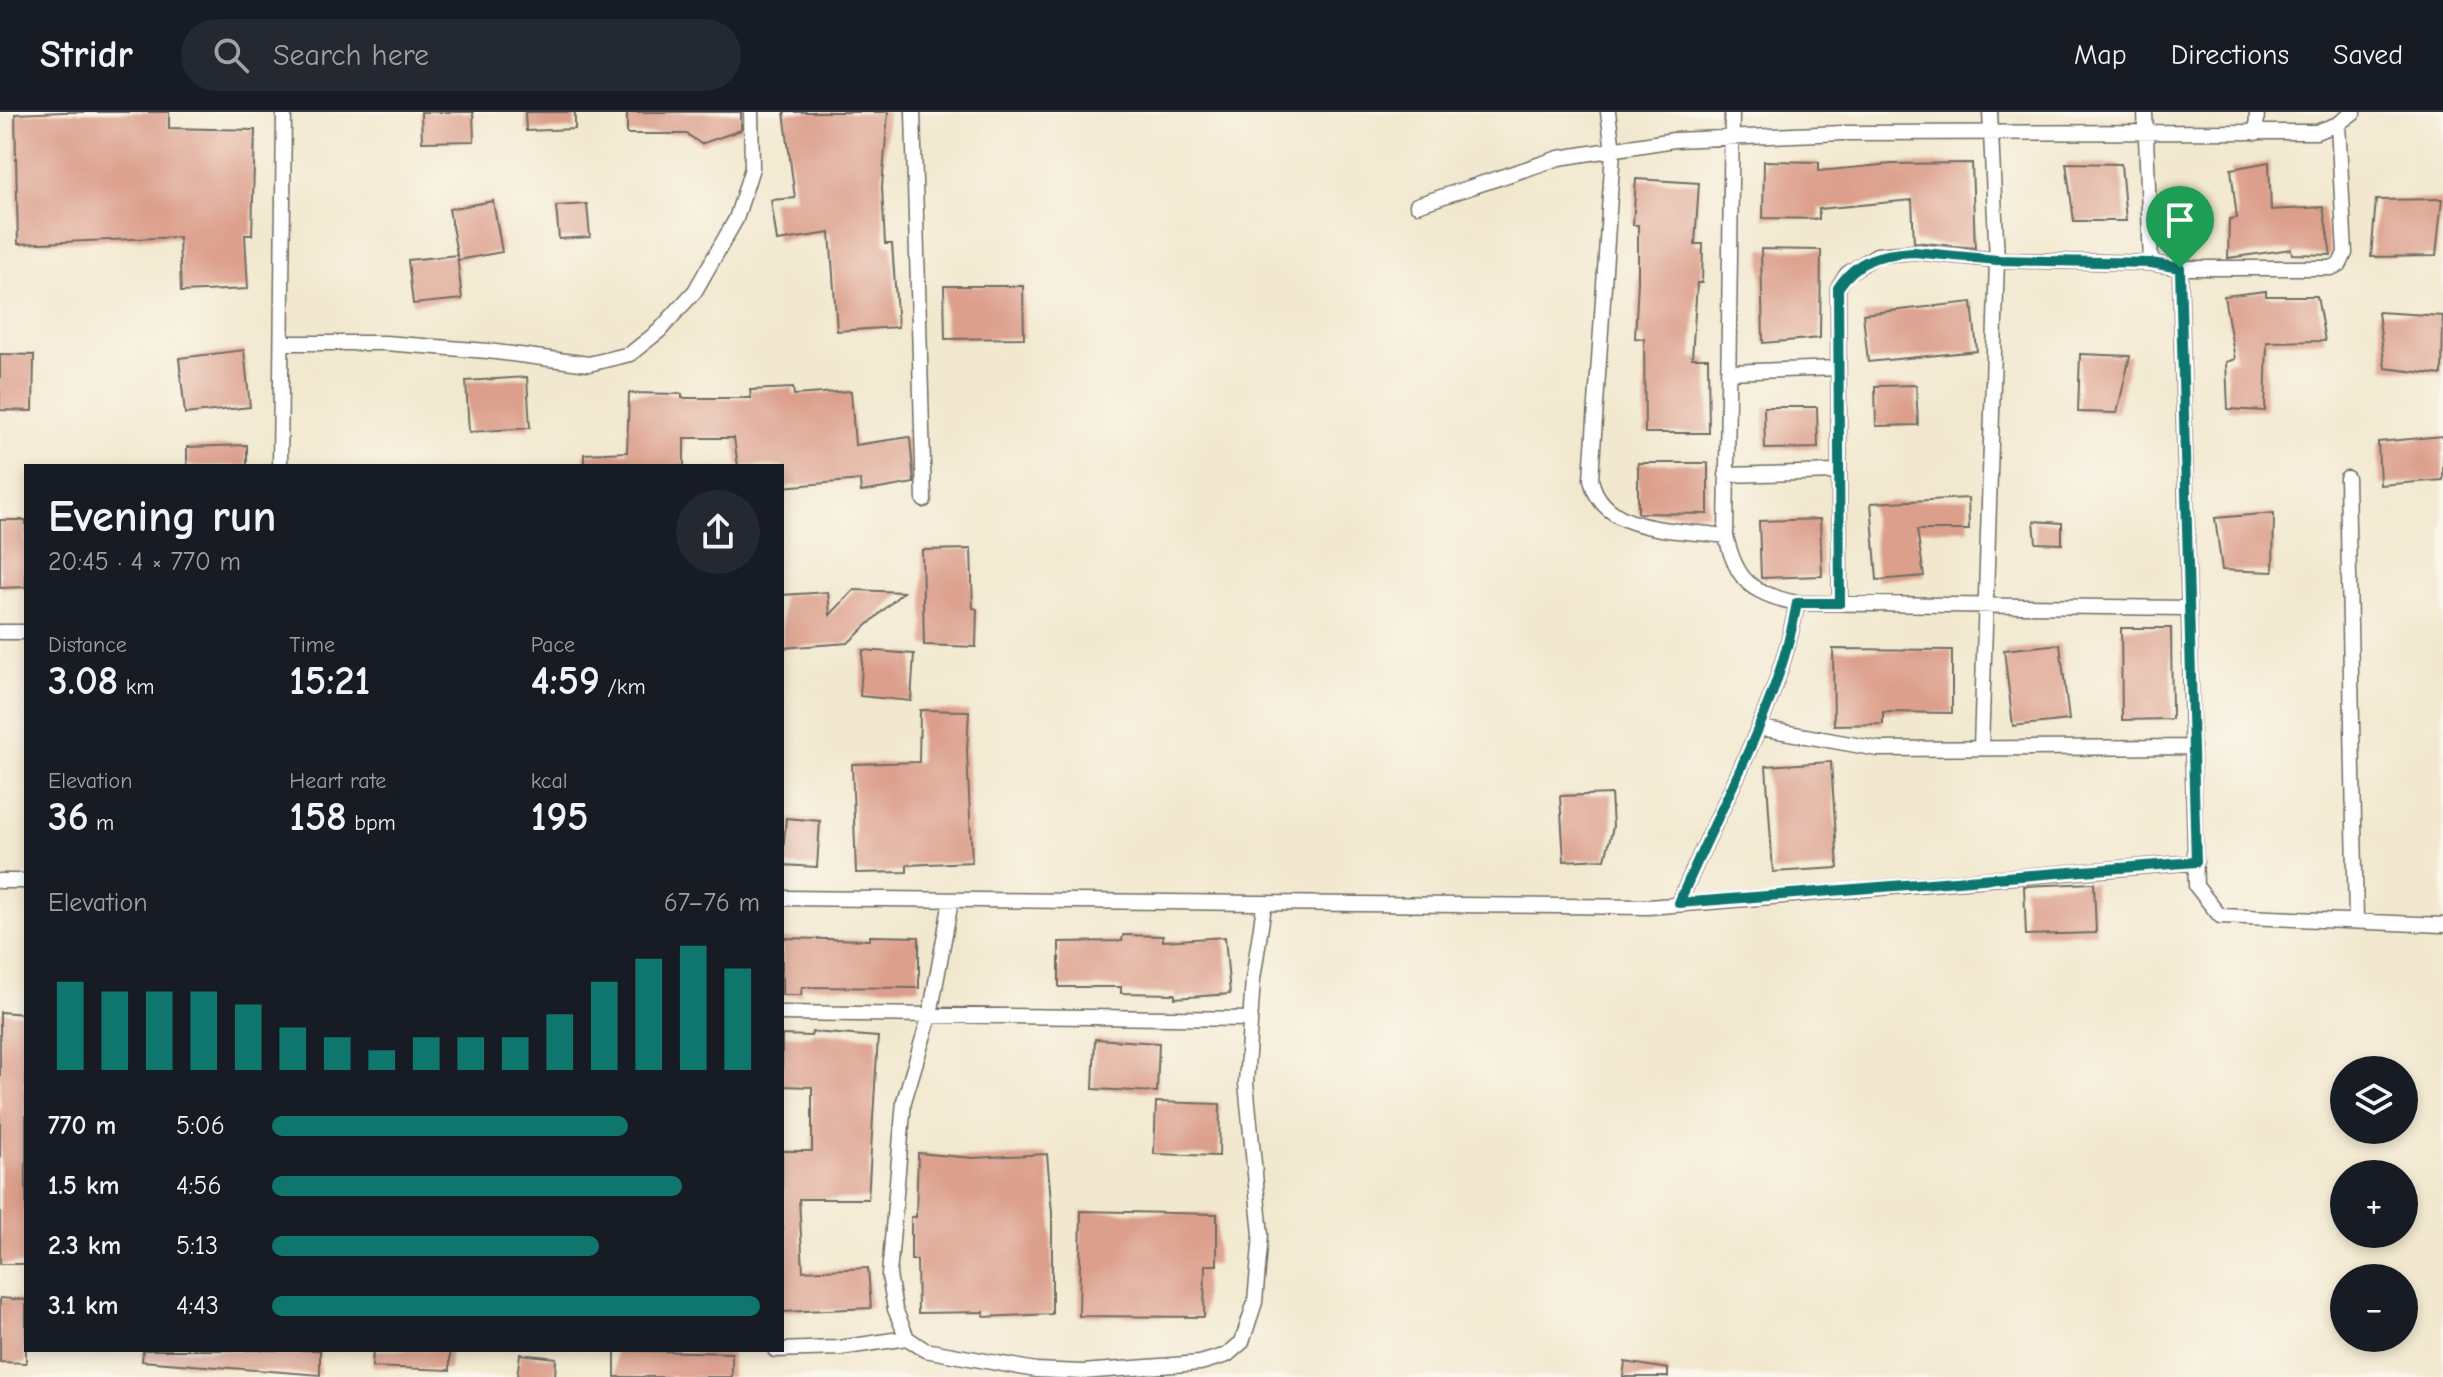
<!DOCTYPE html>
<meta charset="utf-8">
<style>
:root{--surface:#171b24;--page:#242831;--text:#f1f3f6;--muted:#9ea1a6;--line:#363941;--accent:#0f766e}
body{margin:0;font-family:"Comic Neue",sans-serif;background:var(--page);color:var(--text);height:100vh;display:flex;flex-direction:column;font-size:30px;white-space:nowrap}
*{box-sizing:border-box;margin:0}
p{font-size:26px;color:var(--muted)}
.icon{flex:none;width:44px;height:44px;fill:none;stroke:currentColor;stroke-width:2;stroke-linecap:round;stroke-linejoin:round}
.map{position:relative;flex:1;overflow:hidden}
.panel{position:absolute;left:24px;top:352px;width:760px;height:888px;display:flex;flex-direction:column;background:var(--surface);border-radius:0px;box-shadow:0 4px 12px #0003}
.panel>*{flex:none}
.controls{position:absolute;left:2330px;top:944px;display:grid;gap:16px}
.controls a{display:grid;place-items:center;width:88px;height:88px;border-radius:50%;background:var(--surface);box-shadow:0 4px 12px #0003;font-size:40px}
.pin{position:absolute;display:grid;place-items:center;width:68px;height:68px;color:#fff;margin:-82px -34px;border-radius:50% 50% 50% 0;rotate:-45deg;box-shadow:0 0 8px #0007}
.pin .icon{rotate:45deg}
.round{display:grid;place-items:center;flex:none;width:84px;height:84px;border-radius:42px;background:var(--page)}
.headline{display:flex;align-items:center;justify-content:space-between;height:136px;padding:0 24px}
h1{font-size:44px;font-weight:800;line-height:60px}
.metrics{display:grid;grid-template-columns:repeat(3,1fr);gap:12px;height:136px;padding:8px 24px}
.metrics div{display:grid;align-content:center}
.metrics b{font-size:40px;font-weight:800}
.metrics small{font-size:22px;font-weight:400}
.metrics p{font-size:22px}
.chart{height:224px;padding:16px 24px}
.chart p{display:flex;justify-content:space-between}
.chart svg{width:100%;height:144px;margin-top:8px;stroke:var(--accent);stroke-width:6}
ul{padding:0 24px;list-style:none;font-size:26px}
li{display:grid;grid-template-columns:128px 96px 1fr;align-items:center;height:60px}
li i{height:20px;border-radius:10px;background:var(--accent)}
header{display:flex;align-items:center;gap:48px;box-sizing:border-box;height:112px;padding:0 40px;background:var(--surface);border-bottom:2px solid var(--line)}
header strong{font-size:38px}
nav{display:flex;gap:44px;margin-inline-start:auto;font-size:28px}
.search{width:560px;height:72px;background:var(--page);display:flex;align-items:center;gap:20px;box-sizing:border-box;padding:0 28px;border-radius:44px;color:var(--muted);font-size:30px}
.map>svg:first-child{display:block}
.building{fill:#dc9f8b}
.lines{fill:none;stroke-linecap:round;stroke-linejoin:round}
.street-casing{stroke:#716d64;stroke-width:17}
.street{stroke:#fff;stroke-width:14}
.route-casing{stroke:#fff;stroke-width:16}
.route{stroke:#0f766e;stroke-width:10}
</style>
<header>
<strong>Stridr</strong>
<div class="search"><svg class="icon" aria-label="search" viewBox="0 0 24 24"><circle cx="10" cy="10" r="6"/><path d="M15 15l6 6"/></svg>Search here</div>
<nav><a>Map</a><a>Directions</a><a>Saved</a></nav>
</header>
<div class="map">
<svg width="2443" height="1265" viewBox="0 0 2443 1265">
<rect width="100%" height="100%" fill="#fbf7ec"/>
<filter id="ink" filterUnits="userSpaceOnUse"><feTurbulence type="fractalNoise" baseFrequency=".0125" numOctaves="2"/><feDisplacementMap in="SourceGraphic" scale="16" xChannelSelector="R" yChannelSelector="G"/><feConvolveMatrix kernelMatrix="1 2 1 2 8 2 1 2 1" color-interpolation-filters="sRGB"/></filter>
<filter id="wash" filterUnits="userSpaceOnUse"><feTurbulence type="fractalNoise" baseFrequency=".006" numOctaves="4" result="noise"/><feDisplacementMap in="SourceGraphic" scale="32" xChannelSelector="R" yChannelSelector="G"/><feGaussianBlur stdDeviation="1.8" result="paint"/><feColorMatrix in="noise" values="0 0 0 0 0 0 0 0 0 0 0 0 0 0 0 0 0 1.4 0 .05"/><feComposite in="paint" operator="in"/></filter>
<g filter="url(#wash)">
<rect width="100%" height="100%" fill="#f2e8cf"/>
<g id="blocks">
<path class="building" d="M64,0H169V16L255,18L252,123H245L248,177L181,180L179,125L18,132L15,2Z
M421,0H473L474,29L422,30Z
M525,0H575V17L526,19Z
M627,0H741V18L701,32L687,22H627Z
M784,0H888L882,75L885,132H892L898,215L837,219L830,121L777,129L771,88L795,86Z
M1764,49L1819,50V59L1892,52L1972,51L1975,136L1914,130L1912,88L1819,97V107L1763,106Z
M2269,50L2271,98L2323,95L2331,143L2292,142L2291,137L2228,146L2229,107L2237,106L2231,57Z
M2066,51L2121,52L2126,109H2074Z
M1636,67L1699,71L1695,132H1703L1702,171H1697L1692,246H1708L1709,321H1645L1644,227L1635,226L1638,169V113H1633Z
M2442,87L2436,144L2371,145L2376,88Z
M493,89L502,140L458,148L449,97Z
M587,92L590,125L559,127L556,94Z
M1761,137L1821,138L1820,226L1763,231Z
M457,143L462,187L413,192L408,148Z
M944,174H1023L1024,226L945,227Z
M2266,179V184H2317L2325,229L2267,230L2265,299L2228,297L2226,250L2235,247L2224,184Z
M1972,190L1977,239L1868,250L1863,202Z
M2378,200L2443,204L2442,263L2385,256Z
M244,238L250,295L185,302L179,246Z
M0,242L34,243L33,299L0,298Z
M2080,242L2130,244L2117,301L2078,300Z
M527,265L530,316L469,320L466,269Z
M1916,273L1918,313L1876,314L1875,274Z
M793,276L794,283L851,279L855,333L910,325L914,371L861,380L860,368L782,375V354H738L734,326H684V354H584V342L627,340L629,281L682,282V286H751L750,278Z
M1764,295H1817L1818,336L1765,337Z
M2443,324V368L2380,373L2378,330Z
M247,333V354H187V335Z
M1638,351H1708V402L1638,401Z
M1968,386L1969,418H1917L1924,464L1877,468L1871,391Z
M2274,401L2273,460L2222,458L2215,406Z
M1820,407L1822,464L1761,466L1759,409Z
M0,408H26V475L0,476Z
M2034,409L2062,411V432L2036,431Z
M971,437L973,496L977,497L976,535L924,533L922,438Z
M854,478L903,480L848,531L782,536V483L828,480L830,503Z
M2121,516H2171L2172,607L2122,608Z
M2060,532L2069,608L2013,614L2004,538Z
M1833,537L1952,538V601L1883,600V612L1834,613Z
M863,538L914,542L911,589L860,584Z
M920,598L969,599L967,639L972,750L907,753V760L856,761L852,652L919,650Z
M1831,650L1838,756L1773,760L1766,654Z
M1611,682L1613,715L1605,747L1564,749L1560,684Z
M786,706L820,709L817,755L782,753Z
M2094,771L2096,821L2026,823L2024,774Z
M1123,823L1163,824V829L1225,825L1230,882L1175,886V882L1121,881V875H1059V830L1122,829Z
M870,824L919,825V876L802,875L801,883H782V826L870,828Z
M0,900L26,902V1152H0Z
M812,920L878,925L868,1087H799L803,1159L868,1156L871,1196L782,1200V1039H812V975L782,974V923L811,924Z
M1095,927L1159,931L1157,980L1093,977Z
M1156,990L1220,992L1219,1044L1154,1042Z
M918,1041L973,1046L1047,1042L1052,1101V1202L984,1205V1200L918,1201L917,1148H911V1105H916Z
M1081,1099L1217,1102V1153H1205L1204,1205L1079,1204Z
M0,1186L26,1188V1251L0,1250Z
M143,1238H320V1263L142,1249Z
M373,1238H450V1258L372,1255Z
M615,1238L732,1241V1265H615Z
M520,1242L556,1246L555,1265H517Z
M1625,1250L1668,1257V1265H1623Z"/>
</g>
</g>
<g filter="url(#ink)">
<use href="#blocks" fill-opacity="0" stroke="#716d64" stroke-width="2"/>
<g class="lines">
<defs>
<path id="street" d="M913,0L924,388
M1608,0L1613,39L1591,367C1602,423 1680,417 1726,424
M1732,0L1726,424C1736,469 1752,482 1797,491L2187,496
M2145,0L2151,151L2180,156H2331L2340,152L2345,141L2338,12
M2256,21L2257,0
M1417,93L1559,46L1674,28L1843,21L2316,20L2338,12L2354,0
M2180,156L2196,774L2220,804L2443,813
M284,231H385L488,239L589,252L630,242L659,219L695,179L736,107L752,56L751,0
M1728,260L1838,256
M280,354L284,0
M1726,363L1839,360
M2347,366L2356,809
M1840,491L1838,176L1847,162L1877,143L1914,140L1997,148L2151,151
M0,520H26
M1761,616L1878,637L2193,635
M1981,636L1997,148L1990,0
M0,769H26
M782,786L1648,795L2196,750
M951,789L930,903L904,989L889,1163L895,1197L907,1226L925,1238L1036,1258L1082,1260L1200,1251L1227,1243L1242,1230L1255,1190L1261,1123L1246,971L1253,867L1264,794
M1679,791C1721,691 1778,598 1797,491
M782,901L1250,907
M775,1238L840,1236L907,1226"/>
</defs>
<use href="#street" class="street-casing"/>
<use href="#street" class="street"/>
</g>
</g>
<g class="lines" filter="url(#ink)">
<defs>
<path id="route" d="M1914,140L1997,148L2151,151L2180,156L2196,750L1679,791C1721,691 1778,598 1797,491H1840L1838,176C1858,146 1881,142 1914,140Z"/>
</defs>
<use href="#route" class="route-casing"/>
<use href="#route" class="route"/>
</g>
</svg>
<div class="controls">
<a><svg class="icon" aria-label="layers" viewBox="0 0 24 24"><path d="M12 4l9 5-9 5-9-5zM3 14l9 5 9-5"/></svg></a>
<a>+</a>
<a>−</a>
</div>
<div class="pin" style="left:2180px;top:156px;background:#1e9e55"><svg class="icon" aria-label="arrive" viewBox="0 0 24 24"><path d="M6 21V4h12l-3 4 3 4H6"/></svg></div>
<section class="panel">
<div class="headline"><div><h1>Evening run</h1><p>20:45 · 4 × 770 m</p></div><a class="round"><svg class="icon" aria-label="share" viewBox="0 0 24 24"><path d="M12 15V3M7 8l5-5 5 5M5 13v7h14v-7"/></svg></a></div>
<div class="metrics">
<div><p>Distance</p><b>3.08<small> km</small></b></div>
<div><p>Time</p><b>15:21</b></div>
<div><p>Pace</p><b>4:59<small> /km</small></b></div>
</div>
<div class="metrics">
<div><p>Elevation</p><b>36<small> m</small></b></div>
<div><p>Heart rate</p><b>158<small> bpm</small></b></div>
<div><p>kcal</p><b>195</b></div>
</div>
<div class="chart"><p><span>Elevation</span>67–76 m</p>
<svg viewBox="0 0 160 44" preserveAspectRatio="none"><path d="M5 44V17M15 44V20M25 44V20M35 44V20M45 44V24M55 44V31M65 44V34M75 44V38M85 44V34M95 44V34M105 44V34M115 44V27M125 44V17M135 44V10M145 44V6M155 44V13"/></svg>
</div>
<ul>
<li><b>770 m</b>5:06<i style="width:73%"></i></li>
<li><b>1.5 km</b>4:56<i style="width:84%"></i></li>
<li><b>2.3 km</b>5:13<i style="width:67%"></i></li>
<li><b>3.1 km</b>4:43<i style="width:100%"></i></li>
</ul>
</section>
</div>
